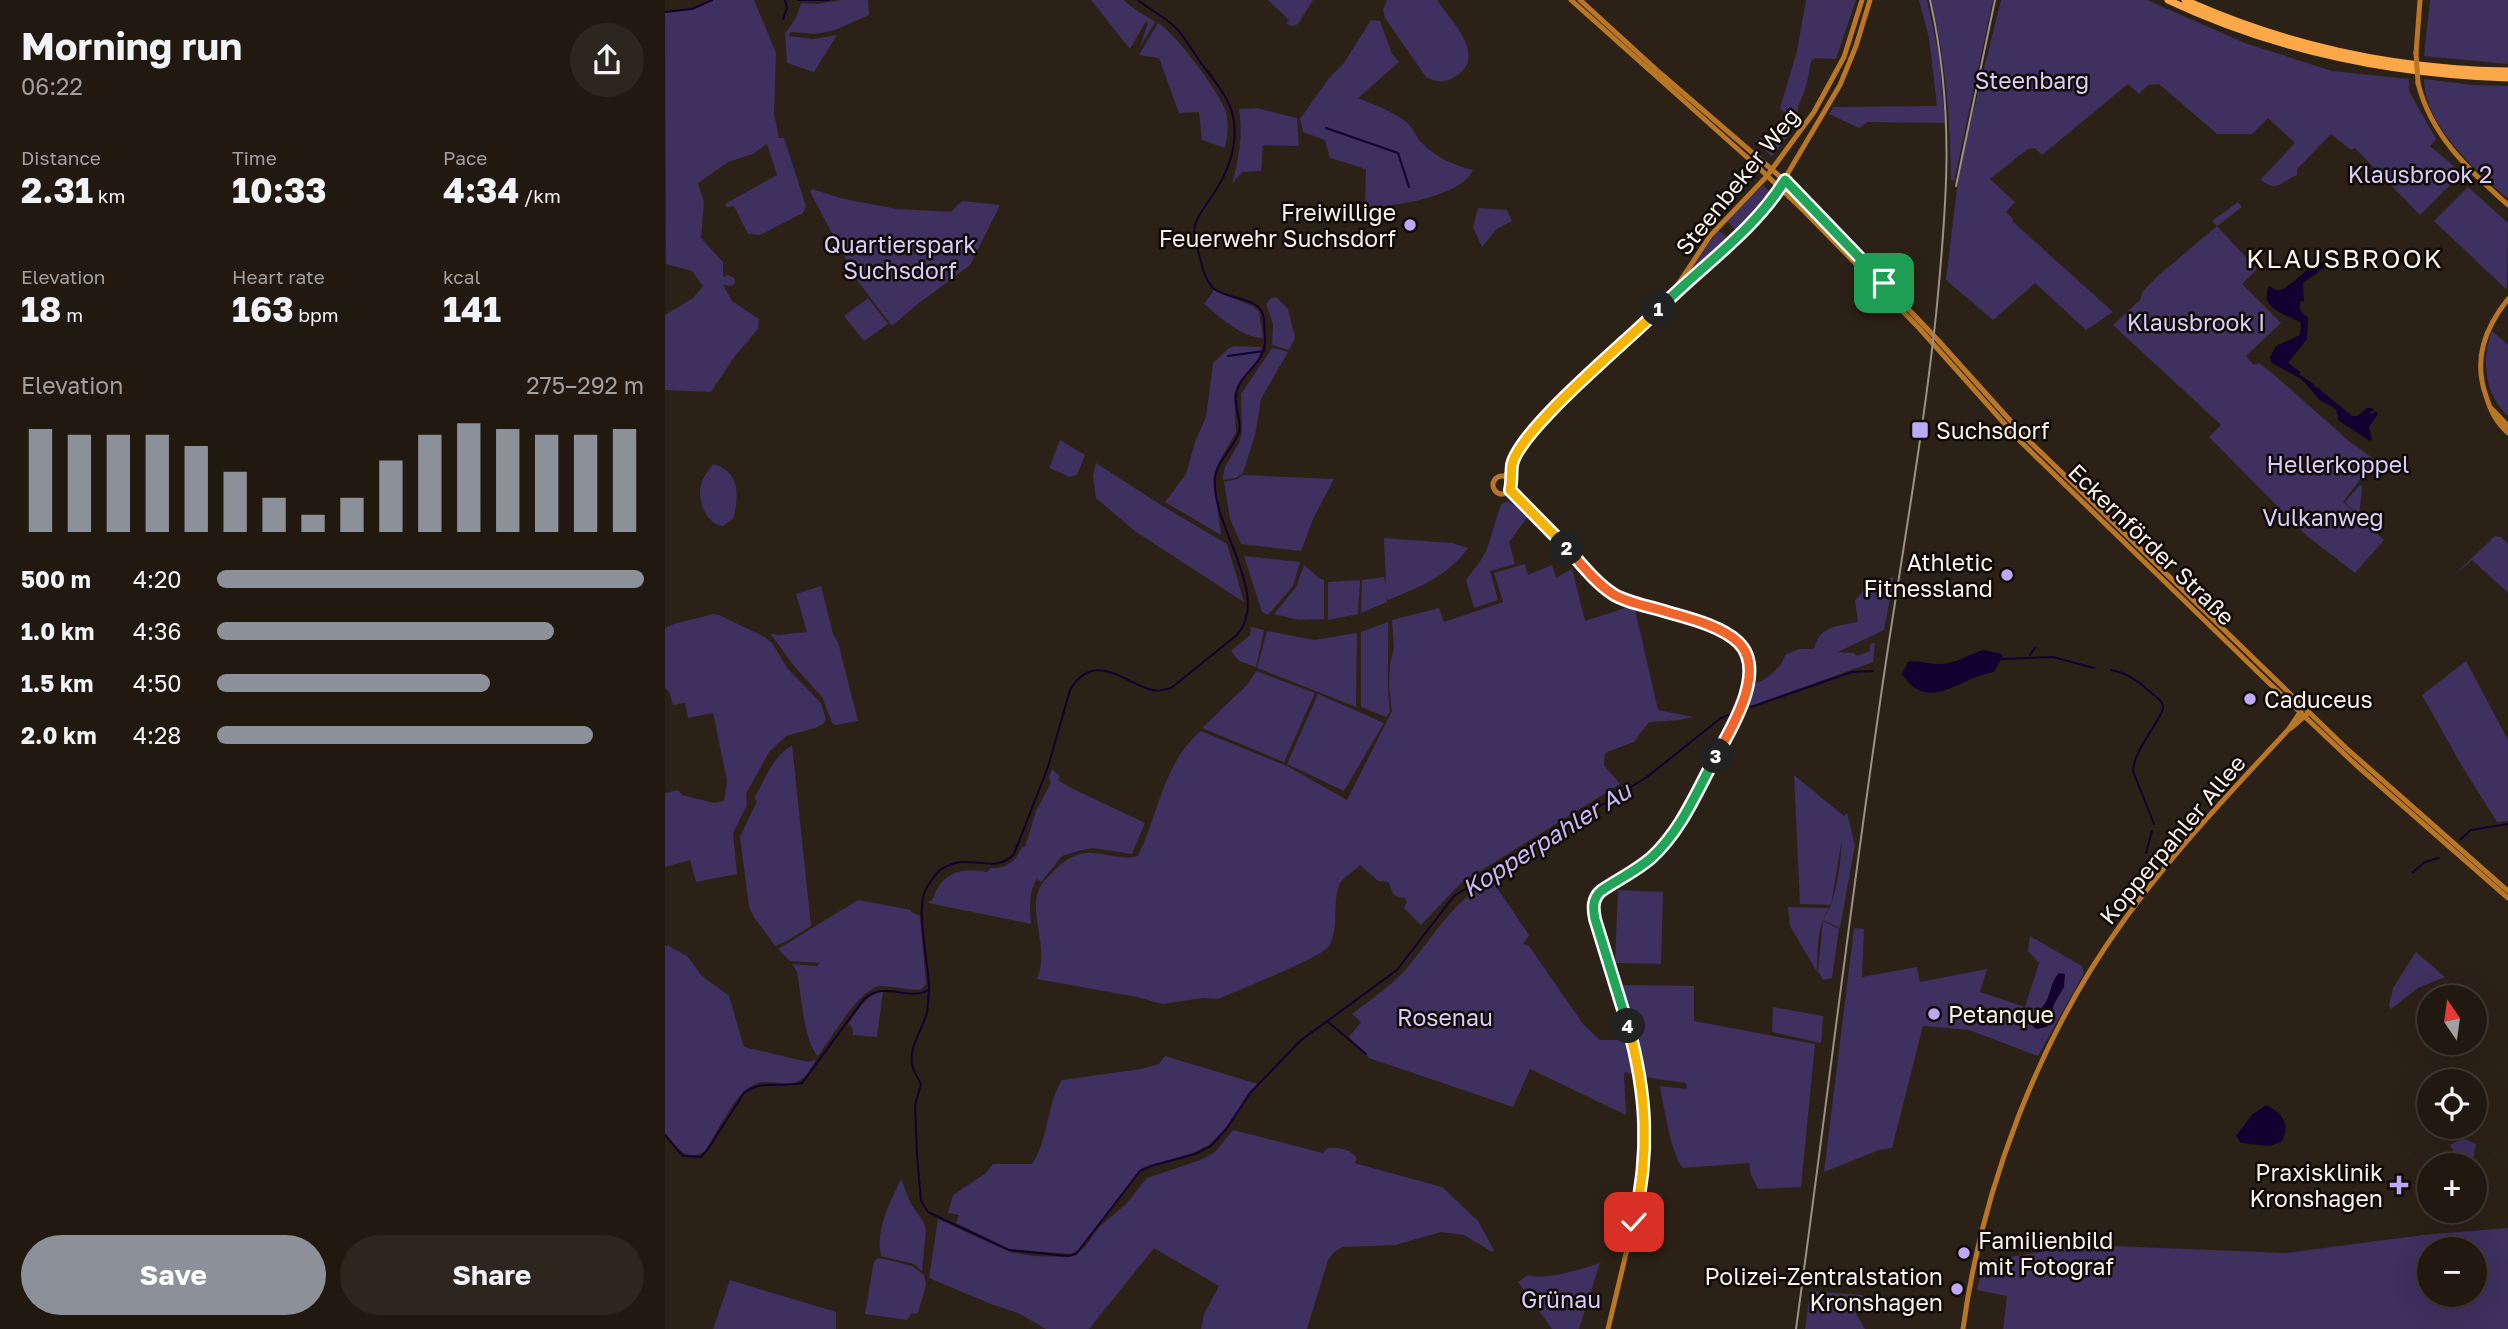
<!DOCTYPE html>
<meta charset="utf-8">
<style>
:root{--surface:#211910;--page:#2d261e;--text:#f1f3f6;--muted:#a2a09f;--line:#3e3830;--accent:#8c9099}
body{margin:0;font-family:"Golos Text",sans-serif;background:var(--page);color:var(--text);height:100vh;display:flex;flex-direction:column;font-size:26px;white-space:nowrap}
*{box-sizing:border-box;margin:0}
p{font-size:23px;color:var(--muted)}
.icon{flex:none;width:38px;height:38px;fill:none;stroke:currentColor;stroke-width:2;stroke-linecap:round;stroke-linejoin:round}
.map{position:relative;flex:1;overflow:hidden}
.details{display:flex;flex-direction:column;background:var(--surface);width:665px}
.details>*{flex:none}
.needle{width:46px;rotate:347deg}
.tools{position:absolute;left:1752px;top:985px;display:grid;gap:14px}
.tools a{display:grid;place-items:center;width:70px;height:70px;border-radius:50%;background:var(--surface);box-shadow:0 7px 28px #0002,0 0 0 2px var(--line);font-size:35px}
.pin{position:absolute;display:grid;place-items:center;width:60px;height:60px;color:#fff;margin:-30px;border-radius:14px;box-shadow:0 4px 10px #0006}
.km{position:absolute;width:35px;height:35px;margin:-18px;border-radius:50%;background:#222;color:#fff;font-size:19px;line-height:35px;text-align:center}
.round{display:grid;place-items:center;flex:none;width:74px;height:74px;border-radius:37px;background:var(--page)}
.overview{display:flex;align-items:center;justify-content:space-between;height:119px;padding:0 21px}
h1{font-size:38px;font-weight:700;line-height:52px}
.stats{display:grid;grid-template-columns:repeat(3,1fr);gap:10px;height:119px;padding:7px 21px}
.stats div{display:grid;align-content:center}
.stats b{font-size:35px;font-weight:700}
.stats small{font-size:19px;font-weight:400}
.stats p{font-size:19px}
.chart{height:196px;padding:14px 21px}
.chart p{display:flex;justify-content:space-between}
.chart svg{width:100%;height:126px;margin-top:7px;stroke:var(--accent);stroke-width:6}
.action{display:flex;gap:14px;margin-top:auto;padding:14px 21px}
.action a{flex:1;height:80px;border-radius:42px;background:var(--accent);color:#fff;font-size:28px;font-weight:700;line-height:80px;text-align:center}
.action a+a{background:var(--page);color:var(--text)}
ul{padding:0 21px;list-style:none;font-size:23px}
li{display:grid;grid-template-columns:112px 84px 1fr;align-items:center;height:52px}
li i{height:18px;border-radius:9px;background:var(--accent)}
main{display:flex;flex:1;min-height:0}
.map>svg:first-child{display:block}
.green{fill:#3e305f;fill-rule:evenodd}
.water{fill:#130030}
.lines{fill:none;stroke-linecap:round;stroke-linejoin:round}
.stream{stroke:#130030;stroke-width:2}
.secondary{stroke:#b97625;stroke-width:5}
.highway{stroke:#fca849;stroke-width:7}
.rail{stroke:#999087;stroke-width:2}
.secondary-bridge{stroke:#b97625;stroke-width:5}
.split-1-casing{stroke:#fff;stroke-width:14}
.split-2-casing{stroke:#fff;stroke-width:14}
.split-3-casing{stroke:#fff;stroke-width:14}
.split-4-casing{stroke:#fff;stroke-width:14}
.split-5-casing{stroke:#fff;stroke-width:14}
.split-1{stroke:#22a559;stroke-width:9}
.split-2{stroke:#f5b400;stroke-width:9}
.split-3{stroke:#f0652b;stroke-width:9}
.split-4{stroke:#22a559;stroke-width:9}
.split-5{stroke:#f5b400;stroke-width:9}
.poi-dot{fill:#bda9f5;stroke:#100b07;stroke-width:2.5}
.labels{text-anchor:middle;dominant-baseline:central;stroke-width:5;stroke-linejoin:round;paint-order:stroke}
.park-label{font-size:23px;fill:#d8cefa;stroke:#100b07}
.street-label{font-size:23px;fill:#f9f1ea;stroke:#100b07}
.poi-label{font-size:23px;fill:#f9f1ea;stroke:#100b07;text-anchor:end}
.water-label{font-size:24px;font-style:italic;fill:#cab9fa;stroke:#100b07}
.quarter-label{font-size:26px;letter-spacing:2px;fill:#f9f1ea;stroke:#100b07}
</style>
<main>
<section class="details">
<div class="overview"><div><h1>Morning run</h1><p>06:22</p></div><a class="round"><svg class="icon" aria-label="share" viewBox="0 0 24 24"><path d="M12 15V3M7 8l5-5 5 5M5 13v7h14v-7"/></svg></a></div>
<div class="stats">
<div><p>Distance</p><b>2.31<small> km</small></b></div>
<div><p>Time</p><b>10:33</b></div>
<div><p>Pace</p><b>4:34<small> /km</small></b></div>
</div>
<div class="stats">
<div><p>Elevation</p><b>18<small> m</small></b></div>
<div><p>Heart rate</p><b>163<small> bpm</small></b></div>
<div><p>kcal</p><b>141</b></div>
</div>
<div class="chart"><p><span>Elevation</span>275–292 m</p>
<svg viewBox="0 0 160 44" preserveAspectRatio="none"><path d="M5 44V8M15 44V10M25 44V10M35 44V10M45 44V14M55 44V23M65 44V32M75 44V38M85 44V32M95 44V19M105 44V10M115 44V6M125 44V8M135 44V10M145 44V10M155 44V8"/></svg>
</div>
<ul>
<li><b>500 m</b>4:20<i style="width:100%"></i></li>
<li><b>1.0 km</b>4:36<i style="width:79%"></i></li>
<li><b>1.5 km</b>4:50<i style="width:64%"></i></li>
<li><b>2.0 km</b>4:28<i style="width:88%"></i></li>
</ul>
<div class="action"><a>Save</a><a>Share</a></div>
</section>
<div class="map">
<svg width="1843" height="1329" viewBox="0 0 1843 1329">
<rect width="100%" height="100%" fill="#2c2116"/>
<path class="green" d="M47,0H89L111,53L109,113L114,138H119L141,206L138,213L95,235L83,234L69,206L62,207L60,204L112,175L102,144L88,154L63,162L33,183L39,202L36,238L58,262V277L63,275L69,278L70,283L66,286L58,285L67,301L94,319L93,329L70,356L46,392L0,390V315L28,298L38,286L27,271L1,264L0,12L27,9Z
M177,0H203L204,15L170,30L151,34L126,32L123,36L148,39L172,35L149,72L122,63L120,33L131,18L136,3L152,4Z
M426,0H459C465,7 481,16 490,22L475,47L483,23L481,21L465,49Z
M603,0H648L633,24L628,26L621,24L624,20Z
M722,0H772C787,22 825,58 788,78C779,83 770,82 761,77L720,18L718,10Z
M1141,0H1191L1171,59L1150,58L1146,61C1144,71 1143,82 1139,92C1135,104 1130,107 1135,120L1107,157L1090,141L1115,128L1125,119L1115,108L1132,51Z
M1254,0H1262L1274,55L1280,123L1203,122L1194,128L1164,114L1168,107L1272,106L1264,38Z
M1266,0H1328L1289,181L1286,180C1285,119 1281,60 1266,0Z
M1336,0H1482L1580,43L1667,71L1744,79V91L1771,139L1765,146L1797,173L1755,215L1690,148L1686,150L1666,134L1632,169V175C1614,182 1615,193 1595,180L1630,143L1603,118L1587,134H1552L1494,84L1483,85L1474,94L1463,84L1377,155L1370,148L1363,149L1325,179L1350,202L1341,212L1348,219L1347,221L1448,312L1421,330L1370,283L1328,320L1281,280L1295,164Z
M1765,0H1843V64L1759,56Z
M706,20L715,21L727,54L734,62L693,98C706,103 733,114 742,123C749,129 752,139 759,145C772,158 791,166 808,170C796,197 728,207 700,207L701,169L665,158L660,140L638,132L635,119L664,78L679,63Z
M493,23C512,35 551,88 560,109C564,121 563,136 560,148L537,140L534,112L514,113L494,58L474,55Z
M1759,79L1808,85L1843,86V199C1811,171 1759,125 1759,79Z
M591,108L632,118L634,146L598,145L596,171L577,172L567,184C574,157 578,136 574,109Z
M1098,185L1106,193L1072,232L1062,221Z
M1803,187L1843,223L1842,290L1769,221Z
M147,189L179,199L232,209L286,212L297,201L335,205L305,265L249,307L227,326L192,280L145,192Z
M1573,202L1577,207L1552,226L1592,269L1577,284L1616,323L1581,356L1589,365L1594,363L1607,373L1684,441L1710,460L1678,502L1690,512L1680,502L1695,485L1697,487L1694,517L1719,540L1690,573L1642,536L1544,437L1556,425L1448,325L1475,300L1478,291L1494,275L1552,226L1547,221Z
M813,208L842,210L847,221L832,229L817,247L808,227Z
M1053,230L1062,237V241L1013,288Z
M549,290L589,307L594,312L598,338C577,338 555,317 539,304Z
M611,297L623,309L630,338L624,350L607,345L608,324L601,304L605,299Z
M203,298L223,324L199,341L179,316Z
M1827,331L1843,345V416C1819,395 1816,358 1827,331Z
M569,346L597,347L593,363L576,380L569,394L571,432L553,464L548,478L556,535L500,502L521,474L530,442L541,417L548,363L564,348Z
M607,348L623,352L596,399L590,435L578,473L571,478L557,480L560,467L574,443L577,432L576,394Z
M395,440L420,455L412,475L405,477L384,468Z
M431,463L496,505L562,544L579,602L471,532L431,498L428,476Z
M48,464C76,471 74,497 68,519L58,526C43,525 34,504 35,490C36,480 42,472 48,464Z
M578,475L669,479L648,519L636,551L576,544L565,519L559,482L572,479Z
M843,501L864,515L844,542L850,564L825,571L833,600L809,608L801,580L816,560L822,549L836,504Z
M1830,536L1836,537L1843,544V593L1807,560L1788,576Z
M719,538L787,543L803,548C783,576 755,587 723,600L721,594L722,602L696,613L697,580L719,577L721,586Z
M579,556L635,562L628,586L603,615L597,612Z
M860,564L863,575L887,565L891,578L907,569L920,621L969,605L993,710L1028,717L1015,720L984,722L969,742L940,753L939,765L955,784L796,883L756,925L739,908L742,902L740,898C724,896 729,892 723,882L713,881L695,865C688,872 675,879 673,888C668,906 674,928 664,946C656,958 571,991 553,999L538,998L497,1004L472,997L372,979C385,948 363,913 374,889C377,882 383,877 388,872C396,863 403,858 415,854C435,849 454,862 473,856C494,813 498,763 536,731L622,766L682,800L727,711L724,685L725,664L729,648L727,620L774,608L779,622L838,602L829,573Z
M639,565L654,578L659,580V619L634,620L609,614L631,587Z
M1229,577L1219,630L1173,652L1189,653L1192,656L1205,651V644L1210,643L1208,662L1086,706L1081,702L1086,683C1097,685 1118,667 1120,655L1134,649H1149C1154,626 1173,626 1193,622L1190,600L1206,582Z
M695,580L693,614L663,620V582Z
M156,586L168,634L173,642L193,721L170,725L167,723L157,697L129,666L105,633L113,635L142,632L131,594Z
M47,614L54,615L100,637L107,643L123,669L156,703L161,720L158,724L150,728L121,736L104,752L81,794L82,805L68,833L72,874L31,882L25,860L0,867V793L13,790L17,795L49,803L59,801L62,781L48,713L23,718L20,703L8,705L4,692L0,688V628C15,620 31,620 47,614Z
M723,622C724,653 721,682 725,712L721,717L696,707V632Z
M586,627L599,630L591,667L574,661L566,651L585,635Z
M602,631L649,640L692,633L691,707L592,668Z
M1801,661L1843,740V821L1832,822L1798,768L1757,695Z
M591,671L650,693L619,762L537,728L583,684Z
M653,694L719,723L679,791L622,764Z
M127,745L146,926L120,942L110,946L89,917L84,907L75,837L92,801L89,799C100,779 107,758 127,745Z
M387,769L395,776L393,780L404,787L480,823L467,854L427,848L413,851L397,856L376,882L372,879C363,892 365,909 366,924L263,903C270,898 268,896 272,889C283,869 302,869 322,872L325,868C342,869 350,862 357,847H360L371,811L386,783L384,778Z
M1129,775L1179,816L1182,813L1190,845L1175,928L1158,920C1173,897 1175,866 1177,839L1166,905L1135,904Z
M826,879L864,935L858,944L864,946L918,1024L935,1040H962L968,1074L960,1072L959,1075L961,1115L865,1069L848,1107L704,1058L684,1037L696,1022L687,1014C705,1000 726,986 741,969C772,932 784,906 826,879Z
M953,890L998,892L996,964L950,963Z
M193,900L246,910V912L255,916L261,984L255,990C242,990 229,986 216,986C195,987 166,1039 153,1056C139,1044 136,992 132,972L127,964L152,966L155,963L125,961L113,949Z
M1123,907L1164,908C1151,929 1153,949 1152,972L1125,926Z
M1158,921L1174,929L1167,978L1158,980L1153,971Z
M1189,928L1199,929L1197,977L1252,967L1255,982L1322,969L1315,992L1360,1007L1374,963L1363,951L1365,936L1417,966L1419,973L1373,1056L1304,1030L1258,1026L1227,1148L1214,1150L1159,1172Z
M2,945L22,956L36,975L64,996L79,1047L143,1062L151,1059C129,1105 111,1069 83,1088C69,1097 50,1136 40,1151C21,1163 11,1147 0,1133V947Z
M1751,952L1780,977L1753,988L1726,1009L1724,1006L1728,988Z
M957,985L1029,986V1021L1150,1044L1136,1187L1093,1189L1086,1175L1084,1163L1018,1168C1007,1158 998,1103 995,1086L1022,1089L1021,1083L979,1077Z
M218,991L212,1037L188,1035V1029L183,1024C193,1010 201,995 218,991Z
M1108,1007L1158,1016L1156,1043L1107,1032Z
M500,1056L593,1084L559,1130L544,1145L528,1153L477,1168L414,1249L406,1254L344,1249L291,1223L294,1215L283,1213L288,1195L321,1173L328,1164H367C384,1139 381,1105 397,1080L476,1069L494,1064Z
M568,1130L658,1153L663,1148C673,1147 687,1149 692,1159L689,1163L777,1187L813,1221L829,1250L827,1252L799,1235L776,1232L730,1245L678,1247L669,1252L663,1260L642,1329H536L539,1314L554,1286L489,1248L424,1329H381L353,1313L326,1304L264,1278L273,1219L345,1252L369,1256L406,1257L419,1248L434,1227L461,1204L482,1178L535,1160L550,1152Z
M1798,1138L1811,1144L1807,1165H1796L1785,1145Z
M236,1179L246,1204L259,1223L261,1230L257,1271L249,1264L216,1256C210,1229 225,1203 236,1179Z
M1843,1228V1329H1338L1342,1296L1312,1290L1319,1261L1423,1245L1621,1253L1758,1235ZM1764,1250H1810V1295H1764Z
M214,1258L247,1266L259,1275L261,1285L253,1313L246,1314L242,1320L200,1314L208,1266L210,1260Z
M935,1263L914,1329H887L853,1282L863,1275C878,1281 918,1269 935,1263Z
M65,1280L171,1312V1329H48Z
M1145,1291L1198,1295L1189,1310L1200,1329H1140Z"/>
<path class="water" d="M1651,259L1659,264V268L1638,283L1639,301L1635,302V310L1643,318L1642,339L1623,363L1635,372V375L1649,384V387L1653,388L1687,416H1693L1702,408H1707L1709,411L1705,412L1706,415L1711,411L1713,414L1704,427L1707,439L1705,441L1674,421L1671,409L1655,400L1636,379L1607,363L1605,357L1611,346L1635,335L1636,323C1623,314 1593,310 1604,286C1607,287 1610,290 1614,290C1621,291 1649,264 1651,259Z
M1318,650L1334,653L1338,656L1329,672C1294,677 1264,715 1237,674L1243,662C1258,660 1264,665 1276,664C1292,663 1303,655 1318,650Z
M1394,973L1400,974L1399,987L1389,1004L1382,1027L1371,1029L1366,1024C1367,1014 1373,1013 1379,1005C1386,996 1385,982 1394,973Z
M1601,1105C1617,1112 1627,1126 1616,1142L1604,1146L1576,1143L1571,1136L1587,1115Z"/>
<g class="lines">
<path class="stream" d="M133,0H164
M473,0C485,10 500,17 511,28C521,38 527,51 536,63C547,78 561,93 567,112C575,142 564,171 547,196C539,209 529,218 529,234C529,241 532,247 534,254C537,266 539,278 548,288C562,300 591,296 598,314C600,321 599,328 600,335C603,365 574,371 571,395C569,407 577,420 574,432C569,448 551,461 550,479C546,526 607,595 572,635L506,688C498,690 492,692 484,689C456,680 428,651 405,690L383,767L349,854C329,877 302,849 274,871C269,876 261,887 259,894C252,919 264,963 264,991C263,998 263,1006 262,1012C258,1029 244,1046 247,1064C248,1071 253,1078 256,1084L250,1105L252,1156L256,1201L263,1212L344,1250L403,1256L411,1254L475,1171L486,1166L530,1154L546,1146L562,1128L585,1093L635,1041L732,970L789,896L982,777L1056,718L1069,713
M0,12L27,9L47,0
M118,19L122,8L120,0
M661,128L733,153L744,187
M563,356L599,351
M1365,655L1370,648
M1337,659L1388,657L1429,668
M1446,670C1462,673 1473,680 1484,691C1489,696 1498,700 1498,707C1499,717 1468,750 1468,771L1489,824
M1086,707L1187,672L1208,671
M1795,840L1806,830L1843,824
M1481,853L1487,831
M1748,872L1760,862L1774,858
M662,1021L701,1054
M0,1135L18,1156L36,1157L43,1149L79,1093C97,1079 116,1088 137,1083L199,999C221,980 243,1002 263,990"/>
<path class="secondary" d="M906,0L1094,168L1139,211L1254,328L1355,441L1602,681L1690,764L1843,898
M915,0L995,73L1127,187L1271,338L1360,437L1681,748L1843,891
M1751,53L1755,0
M1753,83C1766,136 1804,170 1843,205
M1006,295L1045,236L1102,176L1149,112L1179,57L1197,0
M1843,299C1820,328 1808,359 1821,396C1826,412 1831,422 1843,433
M1825,407L1843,426
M828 485a9 9 0 1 1 18 0a9 9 0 1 1-18 0Z
M840,476L860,442L887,410L1038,269L1110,195L1175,85L1191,46L1205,0
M845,490L949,595L1027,620L1060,634L1078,647L1085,670L1083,686L1072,717L1010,830L995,848L978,864L935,891L929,903L930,919L953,992L972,1067L980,1134L979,1171L975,1195L943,1329
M1626,728L1642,714
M1298,1329C1317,1188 1374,1038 1457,923C1505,856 1567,790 1623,730L1636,711"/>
<path class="highway" d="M1503,0C1611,51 1725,74 1843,78
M1520,0C1622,46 1732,69 1843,71"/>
<path class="rail" d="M1291,186L1330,0
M1131,1329C1162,1102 1189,874 1223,648C1240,537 1259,426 1271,315C1282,204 1290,110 1265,0"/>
<path class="secondary-bridge" d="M1751,53L1753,83"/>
</g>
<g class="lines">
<defs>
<path id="split-1" d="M994,309C1034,268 1090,230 1120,180L1219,283"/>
<path id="split-2" d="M902,548L845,490C847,482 846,473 847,465C854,429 964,340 994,309"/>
<path id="split-3" d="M902,548C916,564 931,583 948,594C962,603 983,606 999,611C1022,618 1055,625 1073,642C1103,670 1066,729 1051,756"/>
<path id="split-4" d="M963,1026L930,919C928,909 927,899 936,891C952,880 971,871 986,858C1016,831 1032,791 1051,756"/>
<path id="split-5" d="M963,1026C982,1094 985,1153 969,1222"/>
</defs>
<use href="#split-1" class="split-1-casing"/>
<use href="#split-2" class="split-2-casing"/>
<use href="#split-3" class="split-3-casing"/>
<use href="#split-4" class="split-4-casing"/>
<use href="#split-5" class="split-5-casing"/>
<use href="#split-1" class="split-1"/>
<use href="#split-2" class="split-2"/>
<use href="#split-3" class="split-3"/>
<use href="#split-4" class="split-4"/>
<use href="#split-5" class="split-5"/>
</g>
<g class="poi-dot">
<circle cx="745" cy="225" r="7"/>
<rect x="1246" y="421" width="18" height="18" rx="3.5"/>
<circle cx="1342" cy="575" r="7"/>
<circle cx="1585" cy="699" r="7"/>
<circle cx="1269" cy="1014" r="7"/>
<path d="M1730.5 1174.5h7v7h7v7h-7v7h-7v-7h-7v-7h7z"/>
<circle cx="1299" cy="1253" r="7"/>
<circle cx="1292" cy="1289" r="7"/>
</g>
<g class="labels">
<g class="park-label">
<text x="1367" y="80">Steenbarg</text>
<text x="1755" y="174">Klausbrook 2</text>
<text x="235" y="244">Quartierspark<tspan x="235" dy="26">Suchsdorf</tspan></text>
<text x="1531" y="322">Klausbrook I</text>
<text x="1673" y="464">Hellerkoppel</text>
<text x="1658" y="517">Vulkanweg</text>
<text x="780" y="1017">Rosenau</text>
<text x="896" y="1299">Grünau</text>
</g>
<g class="street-label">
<text transform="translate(1072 181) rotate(-51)">Steenbeker Weg</text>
<text transform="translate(1487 544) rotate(44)">Eckernförder Straße</text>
<text transform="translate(1507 839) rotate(-50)">Kopperpahler Allee</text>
</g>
<g class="poi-label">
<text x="731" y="212">Freiwillige<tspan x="731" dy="26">Feuerwehr Suchsdorf</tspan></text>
<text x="1271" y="430" text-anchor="start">Suchsdorf</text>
<text x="1328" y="562">Athletic<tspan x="1328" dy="26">Fitnessland</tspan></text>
<text x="1599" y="699" text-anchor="start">Caduceus</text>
<text x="1283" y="1014" text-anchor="start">Petanque</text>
<text x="1718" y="1172">Praxisklinik<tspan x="1718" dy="26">Kronshagen</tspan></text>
<text x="1313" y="1240" text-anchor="start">Familienbild<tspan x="1313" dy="26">mit Fotograf</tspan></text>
<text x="1278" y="1276">Polizei-Zentralstation<tspan x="1278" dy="26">Kronshagen</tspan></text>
</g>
<g class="water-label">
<text transform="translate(881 839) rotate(-32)">Kopperpahler Au</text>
</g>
<g class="quarter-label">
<text x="1680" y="258">KLAUSBROOK</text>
</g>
</g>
</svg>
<div class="tools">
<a><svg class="needle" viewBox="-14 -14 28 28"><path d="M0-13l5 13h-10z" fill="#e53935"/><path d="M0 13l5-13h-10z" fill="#a2a09f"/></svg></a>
<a><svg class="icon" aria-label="locate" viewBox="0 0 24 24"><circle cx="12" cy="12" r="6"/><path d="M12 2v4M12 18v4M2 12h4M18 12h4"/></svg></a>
<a>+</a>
<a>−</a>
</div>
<div class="pin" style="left:1219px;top:283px;background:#1e9e55"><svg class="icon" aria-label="arrive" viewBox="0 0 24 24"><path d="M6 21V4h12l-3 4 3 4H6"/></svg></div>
<div class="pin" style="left:969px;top:1222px;background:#d93025"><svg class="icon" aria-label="check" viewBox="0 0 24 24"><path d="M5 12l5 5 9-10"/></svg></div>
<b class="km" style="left:994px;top:309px">1</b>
<b class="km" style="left:902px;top:548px">2</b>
<b class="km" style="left:1051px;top:756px">3</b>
<b class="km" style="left:963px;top:1026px">4</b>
</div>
</main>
